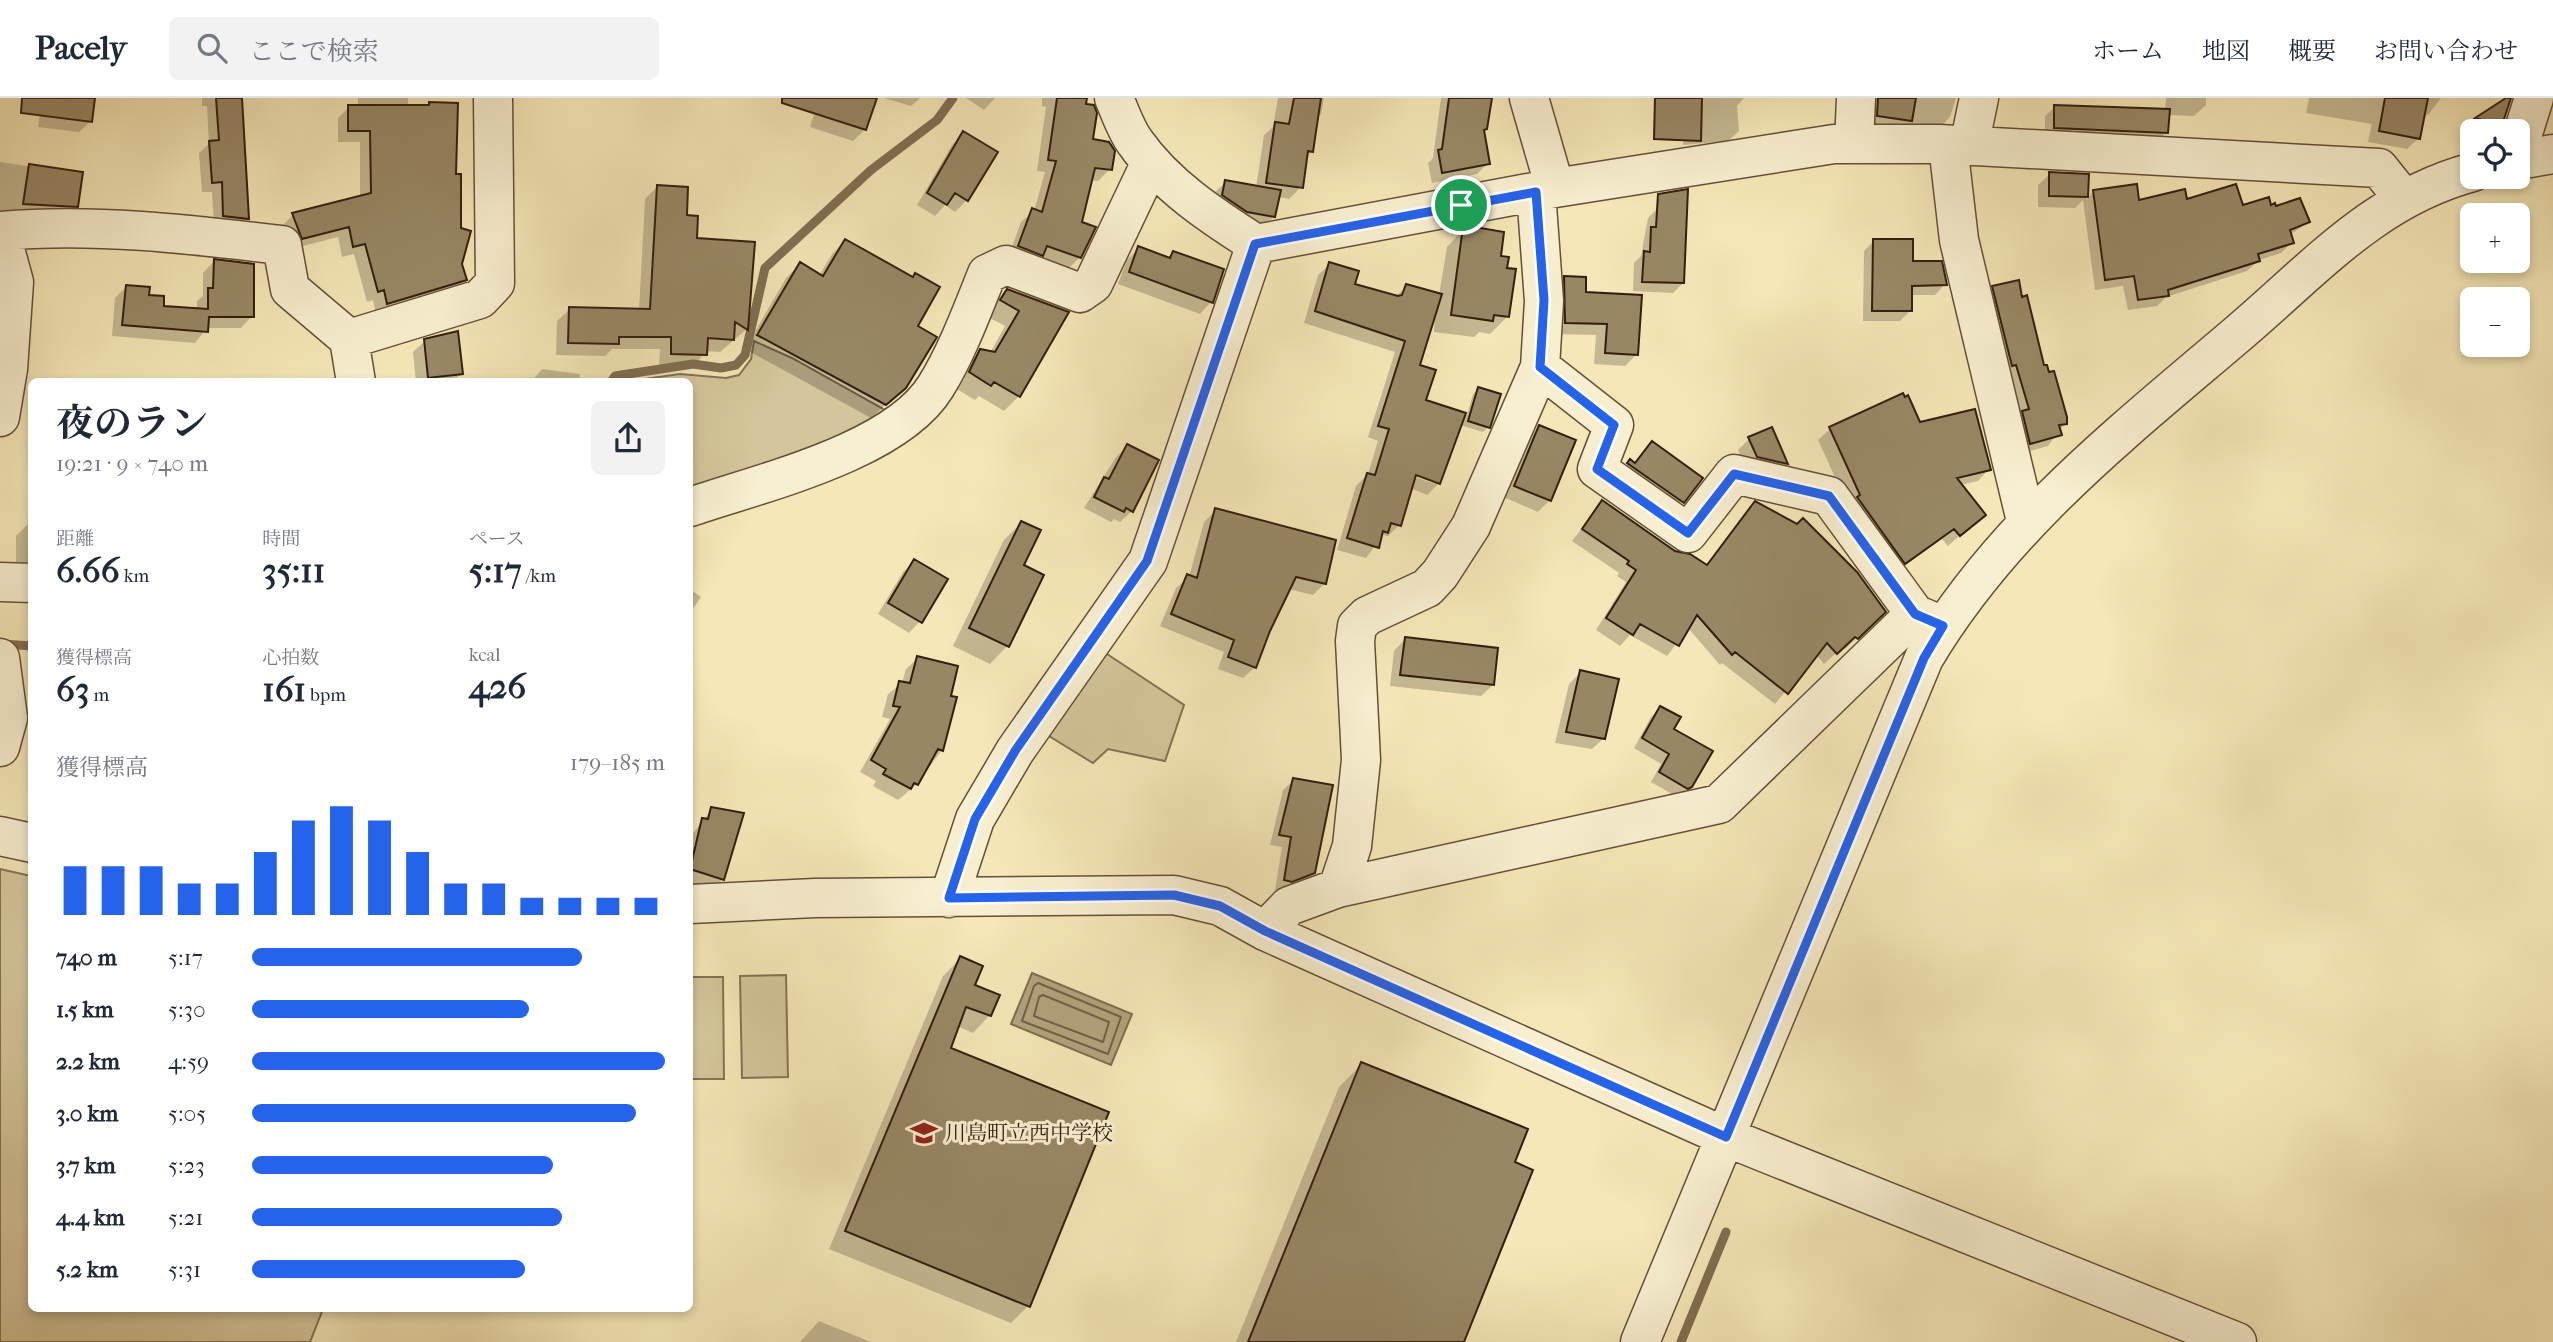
<!DOCTYPE html>
<html lang="ja">
<meta charset="utf-8">
<style>
:root{--surface:#fff;--page:#f2f2f3;--text:#1f2937;--muted:#747a83;--line:#e0e1e3;--accent:#2563eb}
body{margin:0;font-family:"IM FELL French Canon","Noto Serif JP",serif;background:var(--page);color:var(--text);height:100vh;display:flex;flex-direction:column;font-size:26px;white-space:nowrap}
*{box-sizing:border-box;margin:0}
p{font-size:23px;color:var(--muted)}
.icon{flex:none;width:38px;height:38px;fill:none;stroke:currentColor;stroke-width:2;stroke-linecap:round;stroke-linejoin:round}
.map{position:relative;flex:1;overflow:hidden}
.panel{position:absolute;left:28px;top:280px;width:665px;height:934px;display:flex;flex-direction:column;background:var(--surface);border-radius:10px;box-shadow:0 4px 10px #0003}
.panel>*{flex:none}
.tools{position:absolute;left:2460px;top:21px;display:grid;gap:14px}
.tools a{display:grid;place-items:center;width:70px;height:70px;border-radius:10px;background:var(--surface);box-shadow:0 4px 10px #0003;font-size:35px}
.pin{position:absolute;display:grid;place-items:center;width:60px;height:60px;color:#fff;margin:-30px;border:4px solid #fff;border-radius:50%;box-shadow:0 2px 7px #0007}
.round{display:grid;place-items:center;flex:none;width:74px;height:74px;border-radius:10px;background:var(--page)}
.summary{display:flex;align-items:center;justify-content:space-between;height:119px;padding:0 28px}
h1{font-size:38px;font-weight:700;line-height:52px}
.figures{display:grid;grid-template-columns:repeat(3,1fr);gap:10px;height:119px;padding:7px 28px}
.figures div{display:grid;align-content:center}
.figures b{font-size:35px;font-weight:700}
.figures small{font-size:19px;font-weight:400}
.figures p{font-size:19px}
.chart{height:196px;padding:14px 28px}
.chart p{display:flex;justify-content:space-between}
.chart svg{width:100%;height:126px;margin-top:7px;stroke:var(--accent);stroke-width:6}
ul{padding:0 28px;list-style:none;font-size:23px}
li{display:grid;grid-template-columns:112px 84px 1fr;align-items:center;height:52px}
li i{height:18px;border-radius:9px;background:var(--accent)}
header{display:flex;align-items:center;gap:42px;box-sizing:border-box;height:98px;padding:0 35px;background:var(--surface);border-bottom:2px solid var(--line)}
header strong{font-size:33px}
nav{display:flex;gap:38px;margin-inline-start:auto;font-size:24px}
.search{width:490px;height:63px;background:var(--page);display:flex;align-items:center;gap:18px;box-sizing:border-box;padding:0 24px;border-radius:10px;color:var(--muted);font-size:26px}
.map>svg:first-child{display:block}
.green{fill:#d4c59a;stroke:#847254;stroke-width:2}
.water{fill:#b3a37d;stroke:#806e50;stroke-width:2}
.shadow{fill:#0003;fill-rule:evenodd}
.lines{fill:none;stroke-linecap:round;stroke-linejoin:round}
.shore{stroke:#736045;stroke-width:2}
.stream{stroke:#806e50;stroke-width:9}
.building{fill:#988765;stroke:#331e0d;stroke-width:2}
.minor-casing{stroke:#645038;stroke-width:41}
.minor{stroke:#f8efd0;stroke-width:38}
.route-casing{stroke:#fff;stroke-width:14}
.route{stroke:#2563eb;stroke-width:9}
.labels{text-anchor:middle;dominant-baseline:central;stroke-width:6;stroke-linejoin:round;paint-order:stroke}
.poi-label{font-size:21px;fill:#331e0d;stroke:#f8efd0;text-anchor:start}
</style>
<header>
<strong>Pacely</strong>
<div class="search"><svg class="icon" aria-label="search" viewBox="0 0 24 24"><circle cx="10" cy="10" r="6"/><path d="M15 15l6 6"/></svg>ここで検索</div>
<nav><a>ホーム</a><a>地図</a><a>概要</a><a>お問い合わせ</a></nav>
</header>
<div class="map">
<svg width="2553" height="1244" viewBox="0 0 2553 1244">
<rect width="100%" height="100%" fill="#f5e7b7"/>
<filter id="stains"><feTurbulence type="fractalNoise" baseFrequency=".00286" numOctaves="4"/><feColorMatrix values="0 0 0 0 .2 0 0 0 0 .09 0 0 0 0 .02 0 0 0 .5 -.17"/></filter>
<radialGradient id="worn" r=".72"><stop offset=".6" stop-color="#630" stop-opacity="0"/><stop offset="1" stop-color="#630" stop-opacity=".3"/></radialGradient>
<path class="green" d="M754,243L792,260L892,316L883,323L690,393V284H623L680,276L726,280L739,277L751,261Z
M1101,552L1184,607L1165,663L1108,651L1093,665L1044,635Z
M0,771L31,778L32,1211H323L310,1244H0Z
M786,877L788,979L742,980L740,878Z
M690,879H723L724,981H690Z"/>
<path class="water" d="M1032,875L1132,916L1111,967L1011,926Z"/>
<path class="shadow" d="M42,0H94L91,23L79,34L38,29Z
M202,0H240L247,120L237,131L214,128L212,94H202L199,55L209,46L207,8H202Z
M358,0H408V6L456,7L454,78L460,166L465,182L453,193L376,217L373,202L367,204L354,156L342,159L338,139L291,151L282,128L293,117L360,99V44H338V20L349,9H358Z
M819,0H865V31L853,43L810,29Z
M884,0H920L911,8Z
M966,0H995L984,12Z
M1042,0H1085L1091,43L1110,71L1098,83L1090,82L1080,126V159L1068,171L1008,160L1021,124L1034,113L1045,74L1037,73L1046,9L1042,8Z
M1278,0H1324L1321,16L1316,21L1312,53L1306,59L1301,89L1289,101L1278,99L1274,119L1262,130L1214,95L1226,84L1256,90L1264,37L1273,29Z
M1441,0H1490L1486,30L1482,34L1488,65L1477,76L1432,85L1428,65L1433,60Z
M1689,0H1744L1737,8L1739,33L1728,43L1683,47Z
M1875,0H1956L1950,19L1935,35L1871,34Z
M2166,0H2206V7L2194,18L2168,17L2166,34L2157,44L2045,39V18L2055,9L2165,13Z
M2309,0H2441L2428,17L2424,16L2419,40L2407,51L2368,44L2372,26L2306,15Z
M2509,0L2501,26L2494,33L2465,32Z
M964,35L967,102L955,114L945,107L935,118L917,107L952,47Z
M0,64L81,76L76,108L61,123L0,119Z
M2050,76L2087,78L2086,102L2094,93L2138,104L2186,103L2270,109L2308,124L2290,137L2292,144L2281,155L2259,162L2247,173L2166,199L2157,208L2128,212L2123,188L2095,192L2083,102L2075,110L2038,109V87Z
M657,89L685,119L747,231L720,254L706,253L693,269L659,268L660,251H612L605,258L556,257L557,223L570,211L639,212L645,101Z
M1658,110L1683,185L1673,195L1633,193L1634,165L1641,158L1648,120Z
M1464,131L1499,160L1508,218L1490,236L1479,234L1474,239L1434,234L1435,214L1418,268L1424,303L1467,317L1473,296L1479,291L1488,329L1483,334L1460,327L1439,385L1427,397L1410,390L1399,427L1388,438L1383,437L1366,460L1337,452L1356,388L1368,376L1378,343L1368,339L1395,254L1304,225L1318,177L1330,166L1353,188L1395,199L1407,188L1439,197L1447,149ZM1408,372L1435,382V386L1407,376Z
M845,143L915,228L900,294L871,320L745,251L786,180L800,166L819,178L832,156Z
M1874,143L1945,186L1935,197H1910V213L1900,223H1863L1864,153Z
M1139,150L1167,161L1173,155L1211,204L1200,216L1118,186L1127,162Z
M214,163L252,218L241,230H207L195,245L112,238L115,200L126,189L162,209L197,212V203L203,198V175Z
M1565,180L1637,256L1625,268L1594,266L1596,237L1554,236L1553,192Z
M1993,189L2043,269L2065,325L2048,348L2019,356L1982,201Z
M1005,194L1066,215L1019,298L1004,313L979,298L975,302L955,290L965,268L980,253L990,255L1005,228L986,218L990,209Z
M425,243L461,276L453,284H416L413,254Z
M542,271L580,276L579,284H531Z
M1902,298L1919,326L1989,371L1978,383L1960,387L1983,417L1948,448L1942,441L1893,476L1849,410L1818,342L1830,331Z
M1539,329L1550,402L1538,414L1503,399L1528,341Z
M1771,331L1786,366L1774,377L1745,370L1738,352L1749,341Z
M1652,345L1700,381L1671,415L1618,375L1630,364L1633,366Z
M1128,348L1132,413L1120,424L1114,421L1111,424L1084,410L1116,359Z
M1603,404L1675,455L1706,468L1755,405L1884,513L1845,551L1843,549L1824,566L1816,556L1775,606L1722,565L1720,567L1688,530L1667,558L1630,537L1620,548L1596,532L1626,484L1617,478L1619,475L1572,443Z
M1216,412L1325,485L1313,497L1288,491L1255,569L1243,580L1218,571L1224,554L1160,528L1176,490L1189,479L1204,424Z
M1021,425V468L1041,478L1007,548L990,566L953,548L1004,442Z
M28,426H32V477L16,474V438Z
M915,463L920,523L909,535L878,516L903,474Z
M690,491L701,499L690,515Z
M1405,541L1493,587L1481,598L1390,588L1394,553Z
M918,560L948,599L955,601L942,652L917,686L898,702L873,688L876,683L860,674L890,621L882,619L888,596L902,585L906,571Z
M1581,574L1604,640L1592,651L1555,645L1569,586Z
M1661,610L1691,688L1677,699L1651,684L1661,666L1634,650L1651,619Z
M1294,682L1314,774L1303,785L1280,793L1275,792L1282,749L1270,747L1283,692Z
M712,711L723,781L711,792L690,786V739Z
M960,861L990,917L973,935L957,928L948,951L1028,1208L1011,1225L829,1151L943,878Z
M1362,966L1512,1065L1462,1244H1236L1339,989Z
M819,1223L871,1244H800Z"/>
<g class="lines">
<path class="shore" d="M1038,885L1121,919L1108,956L1022,923L1034,888Z
M1043,897L1109,924L1103,944L1034,918L1039,899Z"/>
<path class="stream" d="M611,284L615,278L693,266L721,270L736,267L745,257L765,170L871,72L937,22L953,0
M2,546L32,548
M1681,1244L1726,1134"/>
</g>
<path class="building" d="M22,0H95L92,24L21,15Z
M216,0H242L249,121L223,118L222,84L212,85L209,43L219,42Z
M782,0H877L866,32L782,5Z
M1057,0H1087L1086,6L1094,7L1097,15L1093,41L1109,44L1115,53L1112,72L1095,70L1082,124L1096,129L1081,160L1047,148L1043,158L1018,148L1032,110L1042,114L1056,63L1048,62Z
M1294,0H1321L1313,54L1308,53L1303,90L1266,85L1275,24L1289,26Z
M1449,0H1492L1487,31L1484,32L1490,66L1442,75L1438,52L1442,51Z
M1655,0H1702L1701,43L1654,41Z
M1878,0H1916L1912,23L1877,18Z
M2385,0H2428L2420,41L2379,33Z
M2506,0H2511L2502,27L2475,20Z
M429,4L458,5L456,76H461V130L471,133L462,166L467,182L387,206L384,192L378,194L365,146L353,149L349,129L302,141L292,115L371,95L370,33H348V7H429Z
M2054,7L2170,11L2168,35L2054,30Z
M963,33L998,54L968,103L955,95L947,107L927,95Z
M29,66L83,74L78,109L23,106Z
M2049,74L2089,76L2088,99L2049,98Z
M1225,82L1281,92L1275,119L1247,114L1222,97Z
M2137,86L2139,102L2185,91L2187,101L2236,86L2243,107L2269,99L2271,107L2275,105L2276,108L2300,100L2310,124L2290,132L2294,145L2258,156L2260,163L2168,192L2169,198L2138,202L2134,178L2105,182L2093,92Z
M657,87L688,89L687,117L698,118L697,140L755,144L748,232L735,224L734,242L708,240L707,257L671,256V239H619V246L568,245L569,209L650,211Z
M1688,91L1684,185L1642,184L1644,153L1650,154L1651,129H1656L1658,96Z
M1469,128L1504,134L1501,158L1509,159L1507,170L1516,171L1509,219L1494,217L1493,223L1451,217L1463,129Z
M845,141L913,179L915,175L940,189L918,228L937,239L906,290L886,307L757,237L800,164L823,178Z
M1873,141H1913V163H1942L1947,187L1912,188V213H1872Z
M1138,148L1170,160L1173,153L1224,171L1213,205L1129,174Z
M214,161L254,166V219H209L208,234L122,227L126,187L150,189L149,197L164,198V208L208,211V190H213Z
M1329,164L1359,173L1355,186L1398,198L1402,197L1406,186L1442,196L1420,267L1436,272L1426,302L1466,315L1440,386L1416,377L1401,428L1391,425L1388,435L1383,433L1379,450L1347,440L1367,375L1375,377L1389,331L1378,328L1405,243L1315,213Z
M1564,178L1586,179V194L1642,197L1638,257L1605,255L1607,226L1565,225Z
M2019,182L2022,199L2027,197L2044,267H2047L2049,274L2054,273L2067,319V326L2059,327L2062,337L2030,346L2022,313L2029,311L2016,267L2012,268L1992,188Z
M1007,191L1069,214L1020,299L994,284L991,288L969,274L980,251L995,254L1019,213L1000,202Z
M458,233L463,276L428,280L424,241Z
M1478,289L1501,296L1490,330L1468,323Z
M1903,295L1905,299L1908,297L1920,324L1975,311L1991,372L1957,380L1986,417L1960,438L1954,431L1905,466L1857,399L1860,397L1829,329Z
M1539,327L1576,342L1551,403L1514,388Z
M1772,329L1788,366L1757,359L1748,339Z
M1652,343L1703,380L1684,405L1627,365L1630,361L1635,365Z
M1127,346L1159,362L1133,414L1126,410L1124,414L1094,399L1104,379L1109,381Z
M1602,402L1675,453L1690,456L1707,467L1755,403L1797,426L1803,420L1857,474L1886,514L1858,541L1855,539L1837,556L1827,545L1788,596L1735,554L1732,557L1697,517L1679,548L1640,526L1633,537L1606,520L1636,472L1627,466L1629,463L1582,431Z
M1215,410L1336,442L1326,486L1296,479L1270,533L1256,570L1228,559L1234,542L1171,516L1187,476L1197,480Z
M1021,423L1041,432L1024,467L1044,477L1009,549L969,530Z
M914,461L948,481L922,525L888,505Z
M1405,539L1498,550L1494,587L1400,577Z
M917,558L958,568L951,598L957,599L943,653L938,651L918,687L914,685L911,691L883,676L886,671L871,662L900,609L893,608L899,583L910,585Z
M1580,572L1619,581L1605,641L1566,634Z
M1660,608L1681,619L1674,631L1713,653L1692,689L1688,691L1659,674L1669,656L1642,640Z
M1293,680L1333,687L1315,775L1292,784L1284,782L1291,739L1279,737Z
M711,709L744,715L724,782L690,771L702,720L708,721Z
M960,858L983,868L975,887L1000,897L991,918L966,909L951,950L1109,1014L1030,1209L845,1133Z
M1361,964L1528,1031L1515,1064L1533,1072L1464,1244H1248Z"/>
<g class="lines">
<defs>
<path id="minor" d="M1114,0C1120,14 1126,32 1135,44C1165,87 1212,118 1256,146L1555,90L1834,46H1939L2379,70L2403,100
M1529,0L1555,90
M1854,46L1856,0
M1948,47L1959,142L2026,423
M1969,48L1979,0
M2518,51L2534,0
M2518,62L2553,56
M0,133C94,125 188,136 282,147L290,191L349,241L356,284
M0,133L14,184L8,271L0,319
M349,241L480,201L495,185L493,0
M1540,269L1614,327L1597,371L1688,435L1734,376L1829,398L1915,516
M690,409C760,385 896,354 936,288C957,254 972,213 987,176L1006,167L1080,195L1093,186L1151,64
M0,484L32,485
M0,560L8,620L0,649
M0,738L32,745
M1338,790L1352,748L1361,662L1355,543L1357,528L1367,518L1427,490L1440,476L1471,428L1540,269L1544,203L1536,94
M949,800L975,721L1015,653L1148,463L1256,146
M690,806L815,800L1174,797L1220,808L1265,833L1726,1039L2237,1244
M1265,833L1289,808L1338,790L1719,706L1915,516L1943,528
M1640,1244L1924,560C2003,427 2124,333 2240,234C2314,171 2375,100 2473,74"/>
</defs>
<use href="#minor" class="minor-casing"/>
<use href="#minor" class="minor"/>
</g>
<g class="lines">
<defs>
<path id="route" d="M1536,94L1544,202L1540,269L1614,327L1597,371L1688,435L1734,376L1829,398L1915,516L1943,528L1924,560L1726,1039L1265,833L1220,808L1174,797L949,800L975,721L1015,653L1147,463L1255,146Z"/>
</defs>
<use href="#route" class="route-casing"/>
<use href="#route" class="route"/>
</g>
<defs>
<symbol id="school-bare" viewBox="-9 -9 18 18"><path d="M0-5L7-2L0 1L-7-2ZM-4 1L0 2.5L4 1V4Q0 6-4 4Z" fill="#8f2418" stroke="#f8efd0" stroke-width="2.5" paint-order="stroke"/></symbol>
</defs>
<g fill-rule="evenodd">
<use href="#school-bare" x="905" y="1016" width="38" height="38"/>
</g>
<g class="labels">
<g class="poi-label">
<text x="945" y="1035">川島町立西中学校</text>
</g>
</g>
<rect width="100%" height="100%" filter="url(#stains)"/>
<rect width="100%" height="100%" fill="url(#worn)"/>
</svg>
<div class="tools">
<a><svg class="icon" aria-label="locate" viewBox="0 0 24 24"><circle cx="12" cy="12" r="6"/><path d="M12 2v4M12 18v4M2 12h4M18 12h4"/></svg></a>
<a>+</a>
<a>−</a>
</div>
<div class="pin" style="left:1461px;top:107px;background:#1e9e55"><svg class="icon" aria-label="arrive" viewBox="0 0 24 24"><path d="M6 21V4h12l-3 4 3 4H6"/></svg></div>
<section class="panel">
<div class="summary"><div><h1>夜のラン</h1><p>19:21 · 9 × 740 m</p></div><a class="round"><svg class="icon" aria-label="share" viewBox="0 0 24 24"><path d="M12 15V3M7 8l5-5 5 5M5 13v7h14v-7"/></svg></a></div>
<div class="figures">
<div><p>距離</p><b>6.66<small> km</small></b></div>
<div><p>時間</p><b>35:11</b></div>
<div><p>ペース</p><b>5:17<small> /km</small></b></div>
</div>
<div class="figures">
<div><p>獲得標高</p><b>63<small> m</small></b></div>
<div><p>心拍数</p><b>161<small> bpm</small></b></div>
<div><p>kcal</p><b>426</b></div>
</div>
<div class="chart"><p><span>獲得標高</span>179–185 m</p>
<svg viewBox="0 0 160 44" preserveAspectRatio="none"><path d="M5 44V27M15 44V27M25 44V27M35 44V33M45 44V33M55 44V22M65 44V11M75 44V6M85 44V11M95 44V22M105 44V33M115 44V33M125 44V38M135 44V38M145 44V38M155 44V38"/></svg>
</div>
<ul>
<li><b>740 m</b>5:17<i style="width:80%"></i></li>
<li><b>1.5 km</b>5:30<i style="width:67%"></i></li>
<li><b>2.2 km</b>4:59<i style="width:100%"></i></li>
<li><b>3.0 km</b>5:05<i style="width:93%"></i></li>
<li><b>3.7 km</b>5:23<i style="width:73%"></i></li>
<li><b>4.4 km</b>5:21<i style="width:75%"></i></li>
<li><b>5.2 km</b>5:31<i style="width:66%"></i></li>
</ul>
</section>
</div>
